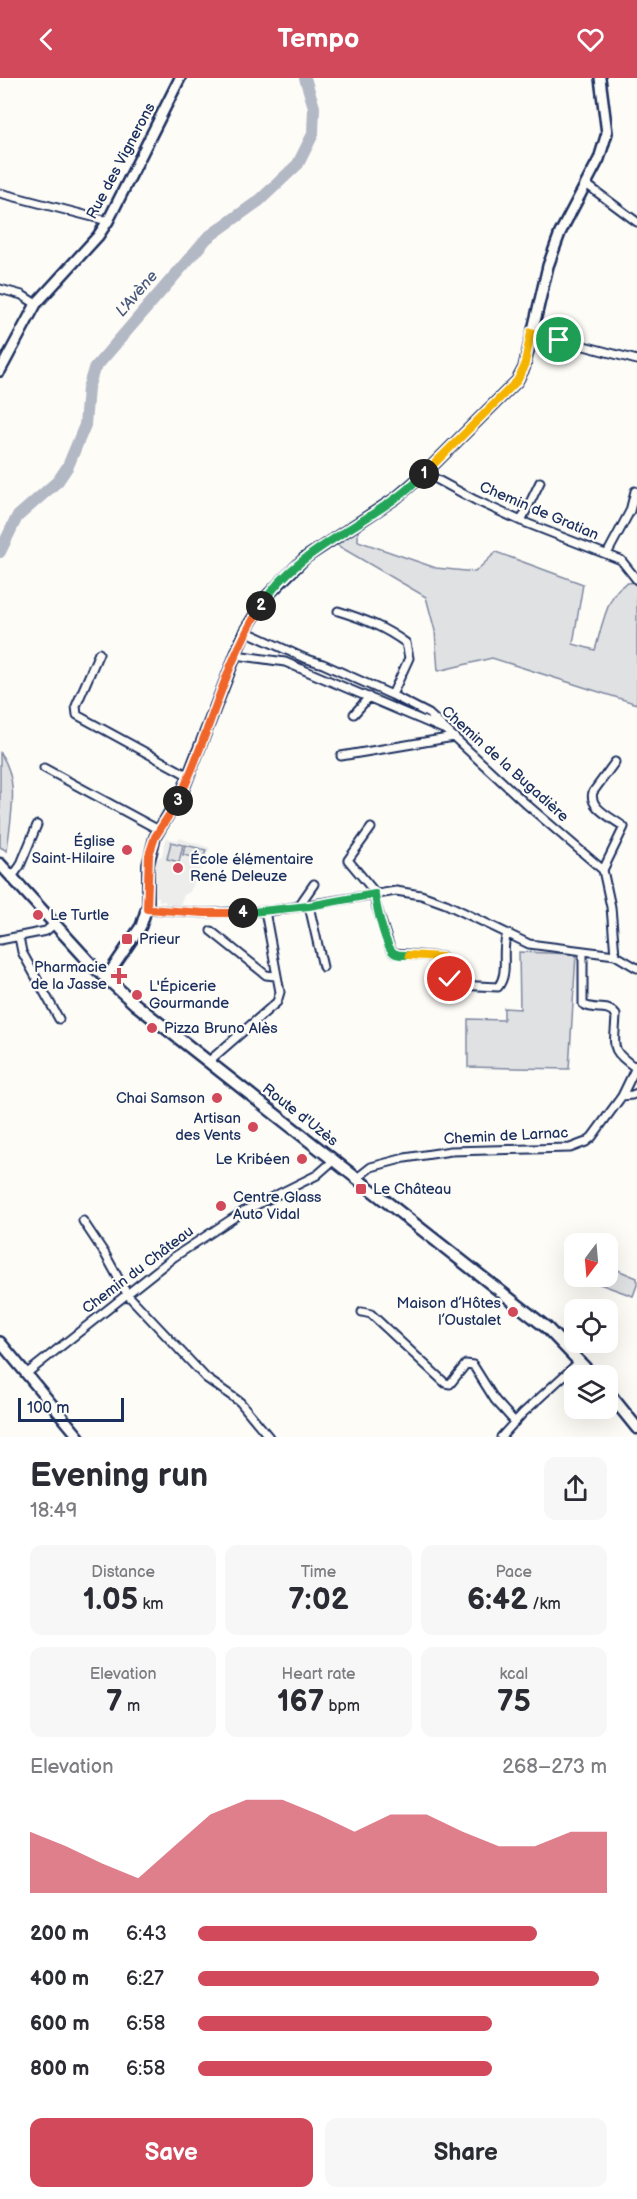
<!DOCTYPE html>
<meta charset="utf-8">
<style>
:root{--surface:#fff;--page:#f7f7f7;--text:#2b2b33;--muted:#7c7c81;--accent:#d1495b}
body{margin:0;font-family:"Balsamiq Sans",sans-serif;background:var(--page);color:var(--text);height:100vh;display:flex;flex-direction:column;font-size:22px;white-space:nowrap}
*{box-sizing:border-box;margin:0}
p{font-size:20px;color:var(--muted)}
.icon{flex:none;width:33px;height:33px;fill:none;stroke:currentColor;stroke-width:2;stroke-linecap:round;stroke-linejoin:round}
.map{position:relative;height:1359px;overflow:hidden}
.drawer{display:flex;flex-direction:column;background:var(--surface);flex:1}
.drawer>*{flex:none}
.needle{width:39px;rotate:196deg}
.tools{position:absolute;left:564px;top:1155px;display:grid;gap:12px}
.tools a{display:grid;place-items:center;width:54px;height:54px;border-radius:12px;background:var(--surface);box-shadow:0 6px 24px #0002;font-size:30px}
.scale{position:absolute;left:18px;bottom:15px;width:106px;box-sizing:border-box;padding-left:6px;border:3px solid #1b2f5e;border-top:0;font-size:16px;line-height:21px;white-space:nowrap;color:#1b2f5e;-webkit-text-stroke:4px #fdfcf7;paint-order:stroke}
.pin{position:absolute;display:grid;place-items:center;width:51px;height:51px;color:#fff;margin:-26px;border:3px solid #fff;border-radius:50%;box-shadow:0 2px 6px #0007}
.km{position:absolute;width:30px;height:30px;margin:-15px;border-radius:50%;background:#222;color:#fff;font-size:16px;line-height:30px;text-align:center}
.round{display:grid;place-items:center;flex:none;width:63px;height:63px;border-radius:12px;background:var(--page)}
.headline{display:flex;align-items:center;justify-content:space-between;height:102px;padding:0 30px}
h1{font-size:33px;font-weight:800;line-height:45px}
.metrics{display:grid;grid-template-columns:repeat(3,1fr);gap:9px;height:102px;padding:6px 30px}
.metrics div{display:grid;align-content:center;border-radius:12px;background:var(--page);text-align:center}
.metrics b{font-size:30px;font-weight:800}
.metrics small{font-size:16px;font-weight:400}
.metrics p{font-size:16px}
.chart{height:168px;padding:12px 30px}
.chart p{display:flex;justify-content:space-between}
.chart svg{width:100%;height:108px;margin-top:6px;fill:var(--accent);opacity:.7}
.action{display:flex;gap:12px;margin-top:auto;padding:12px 30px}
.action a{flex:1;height:69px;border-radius:12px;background:var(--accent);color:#fff;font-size:24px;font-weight:800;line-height:69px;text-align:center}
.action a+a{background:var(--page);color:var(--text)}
ul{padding:0 30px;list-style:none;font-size:20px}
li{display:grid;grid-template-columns:96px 72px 1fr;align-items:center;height:45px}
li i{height:15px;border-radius:8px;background:var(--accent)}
header{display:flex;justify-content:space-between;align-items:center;height:78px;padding:0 30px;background:var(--accent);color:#fff;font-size:27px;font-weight:800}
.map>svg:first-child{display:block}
.built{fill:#edeeec}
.green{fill:#e0e1e3;stroke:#7e88a0;stroke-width:1.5}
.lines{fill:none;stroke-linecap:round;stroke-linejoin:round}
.river{stroke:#b3b8c5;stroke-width:12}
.street-casing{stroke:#1b2f5e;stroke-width:11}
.secondary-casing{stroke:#1b2f5e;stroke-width:14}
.primary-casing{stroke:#1b2f5e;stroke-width:15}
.street{stroke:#fdfcf7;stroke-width:7}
.secondary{stroke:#fdfcf7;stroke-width:9}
.primary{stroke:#fdfcf7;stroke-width:10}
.split-1-casing{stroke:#fff;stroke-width:12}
.split-2-casing{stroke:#fff;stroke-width:12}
.split-3-casing{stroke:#fff;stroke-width:12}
.split-4-casing{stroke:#fff;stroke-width:12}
.split-5-casing{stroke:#fff;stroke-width:12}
.split-6-casing{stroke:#fff;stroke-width:12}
.split-1{stroke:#f5b400;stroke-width:8}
.split-2{stroke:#22a559;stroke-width:8}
.split-3{stroke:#f0652b;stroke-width:8}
.split-4{stroke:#f0652b;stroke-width:8}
.split-5{stroke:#22a559;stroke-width:8}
.split-6{stroke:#f5b400;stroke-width:8}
.poi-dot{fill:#d1495b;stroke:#fdfcf7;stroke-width:2}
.labels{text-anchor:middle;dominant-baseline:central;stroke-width:4.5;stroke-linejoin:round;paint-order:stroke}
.street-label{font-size:15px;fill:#1b2f5e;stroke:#fdfcf7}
.poi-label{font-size:15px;fill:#1b2f5e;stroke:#fdfcf7;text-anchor:start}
.water-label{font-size:16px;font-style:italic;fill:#49587d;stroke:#fdfcf7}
</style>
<header><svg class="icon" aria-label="back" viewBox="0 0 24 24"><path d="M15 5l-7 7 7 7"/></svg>Tempo<svg class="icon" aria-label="heart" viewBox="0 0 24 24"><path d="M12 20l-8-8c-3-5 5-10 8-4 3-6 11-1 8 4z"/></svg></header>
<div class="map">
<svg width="637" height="1359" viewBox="0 0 637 1359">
<rect width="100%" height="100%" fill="#fdfcf7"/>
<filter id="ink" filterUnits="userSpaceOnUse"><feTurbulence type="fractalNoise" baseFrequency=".0167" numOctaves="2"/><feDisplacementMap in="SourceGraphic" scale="12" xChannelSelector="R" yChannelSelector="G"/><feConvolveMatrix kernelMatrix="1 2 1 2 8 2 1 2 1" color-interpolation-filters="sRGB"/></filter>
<g filter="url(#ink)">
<path class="built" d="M166,760L178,762L179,760L210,770L190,814L184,817L180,827L165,828V823H159V819H156L154,785L162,777Z"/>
<path class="green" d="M358,450V463L436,490L475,494L496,474L583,506L573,566L595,572C601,554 609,498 637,505V626L492,580L438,593L435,553L426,519L335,466Z
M0,675C21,703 10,741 7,773L0,769Z
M171,764L183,767L179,784L167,781Z
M185,767L206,772L203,781L183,777Z
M519,874L576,876L569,991L468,989V941L504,942V930L520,931Z
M608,1188L637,1200V1207L633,1218L597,1205L600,1199L608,1198Z"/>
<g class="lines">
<path class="river" d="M0,474L17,439L58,403L68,388L85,347L88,310L94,291L207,160L260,122L298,86L313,56L314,29L305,0"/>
<defs>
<path id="street" d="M586,106L637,144
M0,115L108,143
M0,211L22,217L36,226
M531,254L637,282
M425,395L475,422L521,443L621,482L637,502
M521,443L540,404
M607,476L630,433L635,413
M338,533C364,541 384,549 406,565L409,580L392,617
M245,553L304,580L323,586L392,617L429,636L525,725L603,792L611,829L615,877
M99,575L76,628L77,637L189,698
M236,577L285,584L443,651
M354,636L369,619
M341,678L454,659
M44,690L159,752
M371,750L348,782L373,812L376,827L390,870L394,875L442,879L446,883L450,901L458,907L498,909C510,894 500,873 507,856
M603,792L624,749C613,740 588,730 593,714L615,684
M12,799L20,788L37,747
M309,828L323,889
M298,829L314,806
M147,831L204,835L270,833L396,813L421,817L446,826L529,866L615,877L637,890
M211,853L266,897L275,898
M19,859L22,874L59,941
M0,862L46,853L54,846
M583,873V926C594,934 607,925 616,937C615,969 608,971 636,990
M208,984L277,924L280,914L265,833
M622,1018L637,987
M357,1100L371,1089L405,1080L451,1073L570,1070L586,1064L592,1059L622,1018L632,1017L637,1015
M83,1143L105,1176L127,1216L206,1300L240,1324L269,1359
M362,1234L371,1236L445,1305L450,1306L466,1286L473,1287L495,1322L514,1343
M26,1296L174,1179L244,1133L317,1097L334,1082
M501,1359L523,1335L580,1283"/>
<path id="secondary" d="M0,293L36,226L98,158L108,143L180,0
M106,900L141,848L148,826V787L155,759L183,712L245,553L267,518L305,480L396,420L425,395L517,303L524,290L548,188L560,155L599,81L607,55L600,0
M0,1264L79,1359"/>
<path id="primary" d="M0,786L93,888L135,926L547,1250L593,1298
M608,1314L637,1350"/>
</defs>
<use href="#street" class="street-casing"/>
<use href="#secondary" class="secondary-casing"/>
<use href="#primary" class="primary-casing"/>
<use href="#street" class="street"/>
<use href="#secondary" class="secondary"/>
<use href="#primary" class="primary"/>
</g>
</g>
<g class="lines" filter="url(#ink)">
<defs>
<path id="split-1" d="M424,396L517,303L524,290L531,254L559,262"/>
<path id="split-2" d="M261,528C291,478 350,454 396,420C406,413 415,404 424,396"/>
<path id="split-3" d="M178,723C209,659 223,589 261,528"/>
<path id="split-4" d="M178,723L155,759L149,777L147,831L204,835H243"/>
<path id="split-5" d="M243,835L309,828L375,816C376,827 385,869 394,875C399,878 404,877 409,877"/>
<path id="split-6" d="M409,877L442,879L446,883L450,901"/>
</defs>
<use href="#split-1" class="split-1-casing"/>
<use href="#split-2" class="split-2-casing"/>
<use href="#split-3" class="split-3-casing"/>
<use href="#split-4" class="split-4-casing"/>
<use href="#split-5" class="split-5-casing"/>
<use href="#split-6" class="split-6-casing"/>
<use href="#split-1" class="split-1"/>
<use href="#split-2" class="split-2"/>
<use href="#split-3" class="split-3"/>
<use href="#split-4" class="split-4"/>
<use href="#split-5" class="split-5"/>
<use href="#split-6" class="split-6"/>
</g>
<g class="poi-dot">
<circle cx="127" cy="772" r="6"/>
<circle cx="178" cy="790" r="6"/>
<circle cx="38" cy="837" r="6"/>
<rect x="121" y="855" width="12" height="12" rx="3"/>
<path d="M116 889h6v6h6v6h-6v6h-6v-6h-6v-6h6z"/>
<circle cx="137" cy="917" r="6"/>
<circle cx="152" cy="950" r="6"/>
<circle cx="217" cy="1020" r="6"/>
<circle cx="253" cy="1049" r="6"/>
<circle cx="302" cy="1081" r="6"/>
<rect x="355" y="1105" width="12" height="12" rx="3"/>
<circle cx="221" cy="1128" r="6"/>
<circle cx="513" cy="1234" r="6"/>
</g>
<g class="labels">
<g class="street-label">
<text transform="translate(121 83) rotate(-62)">Rue des Vignerons</text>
<text transform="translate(539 433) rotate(23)">Chemin de Gratian</text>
<text transform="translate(505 686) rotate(42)">Chemin de la Bugadière</text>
<text transform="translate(300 1037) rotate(38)">Route d'Uzès</text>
<text transform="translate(506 1058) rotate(-3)">Chemin de Larnac</text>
<text transform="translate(138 1192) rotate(-37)">Chemin du Château</text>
</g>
<g class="poi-label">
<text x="115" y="763" text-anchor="end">Église<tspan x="115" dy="17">Saint-Hilaire</tspan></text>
<text x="190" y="781">École élémentaire<tspan x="190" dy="17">René Deleuze</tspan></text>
<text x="50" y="837">Le Turtle</text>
<text x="139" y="861">Prieur</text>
<text x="107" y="889" text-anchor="end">Pharmacie<tspan x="107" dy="17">de la Jasse</tspan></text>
<text x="149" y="908">L'Épicerie<tspan x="149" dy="17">Gourmande</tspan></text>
<text x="164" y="950">Pizza Bruno Alès</text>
<text x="205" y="1020" text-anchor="end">Chai Samson</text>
<text x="241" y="1040" text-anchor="end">Artisan<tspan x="241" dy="17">des Vents</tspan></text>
<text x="290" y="1081" text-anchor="end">Le Kribéen</text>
<text x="373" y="1111">Le Château</text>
<text x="233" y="1119">Centre Glass<tspan x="233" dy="17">Auto Vidal</tspan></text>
<text x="501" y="1225" text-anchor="end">Maison d’Hôtes<tspan x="501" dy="17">l’Oustalet</tspan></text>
</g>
<g class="water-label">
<text transform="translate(137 216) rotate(-49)">L'Avène</text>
</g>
</g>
</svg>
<div class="tools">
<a><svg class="needle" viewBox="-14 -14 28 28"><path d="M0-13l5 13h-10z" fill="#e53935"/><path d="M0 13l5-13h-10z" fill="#7c7c81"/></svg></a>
<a><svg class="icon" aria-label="locate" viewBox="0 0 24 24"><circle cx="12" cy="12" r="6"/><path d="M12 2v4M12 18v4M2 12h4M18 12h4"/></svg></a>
<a><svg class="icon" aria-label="layers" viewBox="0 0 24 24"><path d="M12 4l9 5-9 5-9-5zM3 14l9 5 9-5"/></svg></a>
</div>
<div class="scale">100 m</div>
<div class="pin" style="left:559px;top:262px;background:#1e9e55"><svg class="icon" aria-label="arrive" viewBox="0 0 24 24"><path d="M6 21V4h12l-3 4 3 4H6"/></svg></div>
<div class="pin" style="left:450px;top:901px;background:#d93025"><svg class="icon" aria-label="check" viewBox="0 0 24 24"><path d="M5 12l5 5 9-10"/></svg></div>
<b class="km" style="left:424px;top:396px">1</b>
<b class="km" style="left:261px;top:528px">2</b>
<b class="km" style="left:178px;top:723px">3</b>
<b class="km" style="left:243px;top:835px">4</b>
</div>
<section class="drawer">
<div class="headline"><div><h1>Evening run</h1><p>18:49</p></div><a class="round"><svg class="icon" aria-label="share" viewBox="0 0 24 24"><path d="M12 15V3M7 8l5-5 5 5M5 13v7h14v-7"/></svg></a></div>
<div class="metrics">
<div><p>Distance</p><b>1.05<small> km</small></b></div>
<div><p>Time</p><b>7:02</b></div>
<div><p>Pace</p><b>6:42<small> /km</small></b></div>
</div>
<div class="metrics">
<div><p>Elevation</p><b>7<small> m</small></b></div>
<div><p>Heart rate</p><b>167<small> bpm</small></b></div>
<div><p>kcal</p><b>75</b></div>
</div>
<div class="chart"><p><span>Elevation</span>268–273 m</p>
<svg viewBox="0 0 160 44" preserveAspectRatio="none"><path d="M0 44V19L10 25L20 32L30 38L40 25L50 12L60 6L70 6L80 12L90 19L100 12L110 12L120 19L130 25L140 25L150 19L160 19V44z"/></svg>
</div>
<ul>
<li><b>200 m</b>6:43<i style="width:83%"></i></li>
<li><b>400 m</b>6:27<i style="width:98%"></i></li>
<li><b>600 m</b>6:58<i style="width:72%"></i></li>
<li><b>800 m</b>6:58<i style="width:72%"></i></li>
</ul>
<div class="action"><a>Save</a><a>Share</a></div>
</section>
